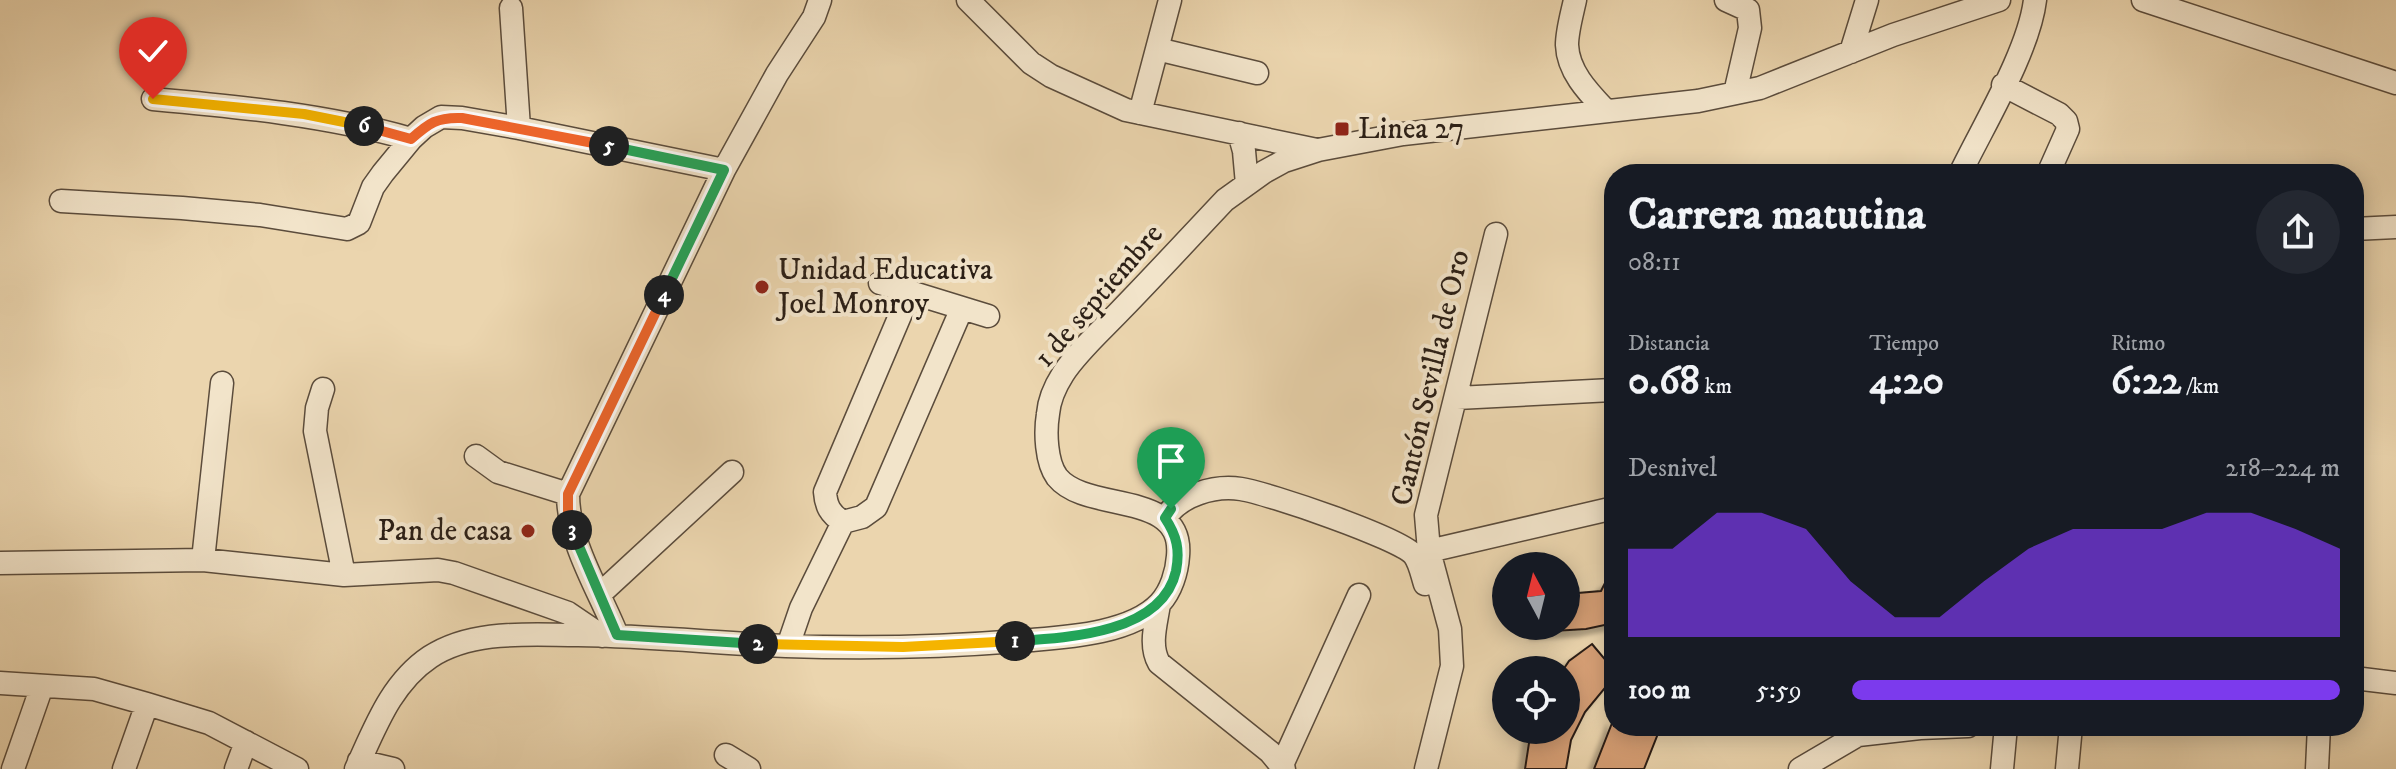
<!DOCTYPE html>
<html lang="es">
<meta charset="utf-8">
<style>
:root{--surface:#171b24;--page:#242831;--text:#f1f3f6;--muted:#9ea1a6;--accent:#7c3aed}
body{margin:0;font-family:"IM FELL DW Pica",serif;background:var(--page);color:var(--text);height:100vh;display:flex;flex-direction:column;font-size:30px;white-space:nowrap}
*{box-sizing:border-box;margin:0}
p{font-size:26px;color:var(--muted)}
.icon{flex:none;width:44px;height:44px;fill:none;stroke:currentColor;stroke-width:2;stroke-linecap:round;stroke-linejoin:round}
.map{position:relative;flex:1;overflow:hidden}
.side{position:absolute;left:1604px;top:164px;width:760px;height:572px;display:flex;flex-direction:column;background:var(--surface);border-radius:32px;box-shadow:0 4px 20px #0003}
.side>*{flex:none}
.needle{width:52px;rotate:353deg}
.tools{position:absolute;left:1492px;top:552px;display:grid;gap:16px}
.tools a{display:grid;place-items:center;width:88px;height:88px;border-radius:50%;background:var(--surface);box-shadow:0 4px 20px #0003;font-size:40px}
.pin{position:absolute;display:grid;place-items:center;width:68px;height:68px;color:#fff;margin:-82px -34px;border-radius:50% 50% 50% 0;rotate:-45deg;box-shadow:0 0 8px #0007}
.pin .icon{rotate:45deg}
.km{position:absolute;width:40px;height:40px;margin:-20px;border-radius:50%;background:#222;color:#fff;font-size:22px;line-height:40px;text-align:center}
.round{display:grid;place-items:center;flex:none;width:84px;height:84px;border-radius:42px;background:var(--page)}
.summary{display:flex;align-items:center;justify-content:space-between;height:136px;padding:0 24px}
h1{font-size:44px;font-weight:700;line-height:60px}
.metrics{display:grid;grid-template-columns:repeat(3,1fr);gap:12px;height:136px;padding:8px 24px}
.metrics div{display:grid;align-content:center}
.metrics b{font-size:40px;font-weight:700}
.metrics small{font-size:22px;font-weight:400}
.metrics p{font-size:22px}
.chart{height:224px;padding:16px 24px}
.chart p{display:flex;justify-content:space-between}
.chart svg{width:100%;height:144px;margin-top:8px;fill:var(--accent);opacity:.7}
ul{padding:0 24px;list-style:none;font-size:26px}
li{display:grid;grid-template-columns:128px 96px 1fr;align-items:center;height:60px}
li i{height:20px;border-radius:10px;background:var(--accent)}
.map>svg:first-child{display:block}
.building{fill:#d69f75;stroke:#2b1f16;stroke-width:2;filter:url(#shadow)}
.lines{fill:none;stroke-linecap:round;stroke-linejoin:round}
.minor-casing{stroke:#5b4c3c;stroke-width:25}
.minor{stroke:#f2e4ca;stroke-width:22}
.split-1-casing{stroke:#fff;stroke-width:16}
.split-2-casing{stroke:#fff;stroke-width:16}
.split-3-casing{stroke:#fff;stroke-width:16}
.split-4-casing{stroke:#fff;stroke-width:16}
.split-5-casing{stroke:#fff;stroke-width:16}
.split-6-casing{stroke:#fff;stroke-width:16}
.split-7-casing{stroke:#fff;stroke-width:16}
.split-1{stroke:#22a559;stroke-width:10}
.split-2{stroke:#f5b400;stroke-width:10}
.split-3{stroke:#22a559;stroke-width:10}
.split-4{stroke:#f0652b;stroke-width:10}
.split-5{stroke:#22a559;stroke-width:10}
.split-6{stroke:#f0652b;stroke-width:10}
.split-7{stroke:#f5b400;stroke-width:10}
.poi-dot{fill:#8f2418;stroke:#f2e4ca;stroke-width:3}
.labels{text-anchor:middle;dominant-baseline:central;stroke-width:8;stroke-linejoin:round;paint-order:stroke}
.poi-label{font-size:30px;fill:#2b1f16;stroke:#f2e4ca;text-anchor:start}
.street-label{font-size:30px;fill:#2b1f16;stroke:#f2e4ca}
</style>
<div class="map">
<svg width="2396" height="769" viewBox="0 0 2396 769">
<defs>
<filter id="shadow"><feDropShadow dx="-7" dy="7" stdDeviation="2" flood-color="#0004"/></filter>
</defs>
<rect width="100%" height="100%" fill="#ebd5ae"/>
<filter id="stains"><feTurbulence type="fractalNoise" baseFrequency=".0025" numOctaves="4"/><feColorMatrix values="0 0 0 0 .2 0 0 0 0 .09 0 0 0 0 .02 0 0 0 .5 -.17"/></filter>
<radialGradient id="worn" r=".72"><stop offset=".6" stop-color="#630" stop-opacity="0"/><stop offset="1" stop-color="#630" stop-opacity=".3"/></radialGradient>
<path class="building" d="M1614,579V623L1586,629L1537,632L1534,626H1566V594L1601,591L1605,583Z
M1592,644L1614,670V677L1585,712L1571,740L1566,769H1525L1531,730H1566V670H1563L1569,661Z
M1614,718V726H1661L1644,769H1594Z"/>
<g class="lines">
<defs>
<path id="minor" d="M968,0L1031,63L1051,76L1126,110L1317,150
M1575,0C1572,14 1567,31 1567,45C1568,72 1589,93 1606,111
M1726,0L1748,10L1750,28L1735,93
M2143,0L2396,83
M511,8L519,128
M1157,49L1257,73
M1851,52L1867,0
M2003,85L2059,114L2066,121L2068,129L2048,174
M153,99C241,107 326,115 411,139
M1140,113L1170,0
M1239,133L1244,151L1247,184
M1960,174C1983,126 2029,51 2035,0
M61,201L182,208L260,215L347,229L359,223L373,187L383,173L411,139L424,127L441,117L462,118L519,128L724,170
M2354,229L2396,227
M880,283L910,292
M910,292L962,308L876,507L862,517L843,522C830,514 826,506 825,492Z
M962,308L988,316
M323,389L317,408L315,431L344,575
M1457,398L1612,390
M476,456L498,472L568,494
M1165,518C1180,495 1214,485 1241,489C1267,493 1400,538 1414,555C1420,563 1422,575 1425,584
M1429,551L1614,508
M203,560L222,383
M0,563L203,560L344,575L438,570L454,573L568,613L602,636
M600,594L732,472
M1159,604C1156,624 1149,645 1159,663L1270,752L1284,769
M617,635C599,590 568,543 568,494L724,170L777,74L814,17L820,0
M788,646L801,608L843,522
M2354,678L2396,683
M0,683L94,689L147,704L209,723L297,769
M726,755L749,769
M359,761L393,769
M1282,765L1359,595
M13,769L42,686
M124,769L147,704
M236,769L246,742
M356,769C375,728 391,683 430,657C473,629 530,635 578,635C648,636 717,643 786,646C868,649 950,647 1031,640C1069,637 1132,633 1160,603C1171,591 1177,572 1178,556C1184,489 1087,514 1057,477C1046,462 1045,432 1048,414C1049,401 1056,385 1063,374C1078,351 1102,330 1121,310C1156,274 1190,237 1225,200L1264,172L1284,161L1318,150L1403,134L1698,101L1760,88L1893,35L1999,0
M1426,769L1452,666L1450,629L1429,551L1426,515L1496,234
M1800,769L1858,735L1920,728L1968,726
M2002,769L2006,726
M2067,769L2071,726
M2317,769L2319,726"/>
</defs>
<use href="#minor" class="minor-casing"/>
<use href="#minor" class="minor"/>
</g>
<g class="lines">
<defs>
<path id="split-1" d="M1015,641C1066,638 1162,634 1176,571C1180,550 1177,536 1165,518L1171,509"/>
<path id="split-2" d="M758,644L903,647L1015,641"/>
<path id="split-3" d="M572,530L617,635L758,644"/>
<path id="split-4" d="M572,530L568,515V494L664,295"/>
<path id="split-5" d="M609,146L724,170L664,295"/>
<path id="split-6" d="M364,126L411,139C429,123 437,117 462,118L609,146"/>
<path id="split-7" d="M153,99L304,114L364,126"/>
</defs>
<use href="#split-1" class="split-1-casing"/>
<use href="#split-2" class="split-2-casing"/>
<use href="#split-3" class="split-3-casing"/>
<use href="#split-4" class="split-4-casing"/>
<use href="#split-5" class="split-5-casing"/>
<use href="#split-6" class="split-6-casing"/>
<use href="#split-7" class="split-7-casing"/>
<use href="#split-1" class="split-1"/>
<use href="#split-2" class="split-2"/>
<use href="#split-3" class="split-3"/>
<use href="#split-4" class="split-4"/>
<use href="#split-5" class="split-5"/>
<use href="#split-6" class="split-6"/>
<use href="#split-7" class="split-7"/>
</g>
<g class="poi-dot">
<rect x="1334" y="121" width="16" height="16" rx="4"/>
<circle cx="762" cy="287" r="8"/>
<circle cx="528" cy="531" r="8"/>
</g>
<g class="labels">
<g class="poi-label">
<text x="1358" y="129">Linea 27</text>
<text x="778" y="270">Unidad Educativa<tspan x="778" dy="34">Joel Monroy</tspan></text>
<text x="512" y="531" text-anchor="end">Pan de casa</text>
</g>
<g class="street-label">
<text transform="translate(1099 296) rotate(-49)">1 de septiembre</text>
<text transform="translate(1431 378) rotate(-77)">Cantón Sevilla de Oro</text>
</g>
</g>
<rect width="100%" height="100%" filter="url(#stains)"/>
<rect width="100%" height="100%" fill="url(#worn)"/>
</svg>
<div class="tools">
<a><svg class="needle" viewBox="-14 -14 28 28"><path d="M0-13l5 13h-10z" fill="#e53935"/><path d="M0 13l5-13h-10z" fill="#9ea1a6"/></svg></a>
<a><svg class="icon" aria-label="locate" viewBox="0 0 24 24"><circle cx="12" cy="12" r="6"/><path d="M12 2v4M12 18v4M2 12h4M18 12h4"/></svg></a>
</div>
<div class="pin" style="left:1171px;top:509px;background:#1e9e55"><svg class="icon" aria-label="arrive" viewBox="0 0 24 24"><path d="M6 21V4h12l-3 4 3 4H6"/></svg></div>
<div class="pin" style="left:153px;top:99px;background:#d93025"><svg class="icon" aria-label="check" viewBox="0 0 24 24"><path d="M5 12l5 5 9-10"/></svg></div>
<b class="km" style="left:1015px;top:641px">1</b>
<b class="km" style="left:758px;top:644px">2</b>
<b class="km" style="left:572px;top:530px">3</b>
<b class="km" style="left:664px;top:295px">4</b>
<b class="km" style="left:609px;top:146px">5</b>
<b class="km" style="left:364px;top:126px">6</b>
<section class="side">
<div class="summary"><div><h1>Carrera matutina</h1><p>08:11</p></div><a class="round"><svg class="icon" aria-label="share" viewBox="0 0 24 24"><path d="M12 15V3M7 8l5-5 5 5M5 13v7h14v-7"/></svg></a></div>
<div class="metrics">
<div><p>Distancia</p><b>0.68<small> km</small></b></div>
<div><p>Tiempo</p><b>4:20</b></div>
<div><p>Ritmo</p><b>6:22<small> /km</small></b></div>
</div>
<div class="chart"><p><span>Desnivel</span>218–224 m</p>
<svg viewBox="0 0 160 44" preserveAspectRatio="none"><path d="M0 44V17L10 17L20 6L30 6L40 11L50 27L60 38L70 38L80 27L90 17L100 11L110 11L120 11L130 6L140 6L150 11L160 17V44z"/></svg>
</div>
<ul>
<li><b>100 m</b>5:59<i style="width:100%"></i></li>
</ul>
</section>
</div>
